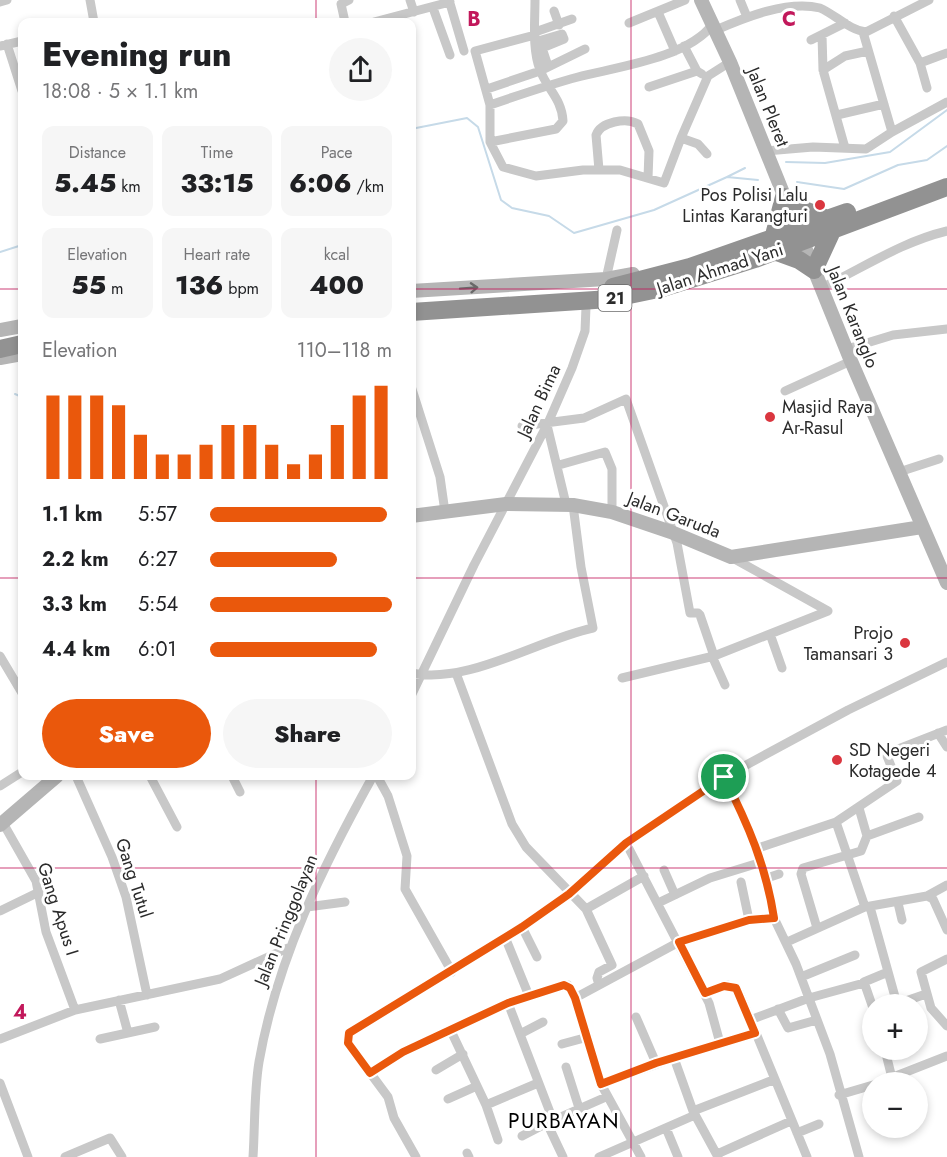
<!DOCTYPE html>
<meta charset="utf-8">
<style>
:root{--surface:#fff;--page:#f6f6f6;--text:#202124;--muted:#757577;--accent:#ea580c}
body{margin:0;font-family:Jost,sans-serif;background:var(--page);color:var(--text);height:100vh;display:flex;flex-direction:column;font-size:22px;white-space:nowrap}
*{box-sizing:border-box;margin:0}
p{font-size:20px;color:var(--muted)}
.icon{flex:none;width:33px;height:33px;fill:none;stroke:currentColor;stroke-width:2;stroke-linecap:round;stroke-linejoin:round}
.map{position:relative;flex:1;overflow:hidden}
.side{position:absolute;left:18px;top:18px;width:398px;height:762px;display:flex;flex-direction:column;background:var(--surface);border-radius:12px;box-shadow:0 3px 9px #0003}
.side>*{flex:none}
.controls{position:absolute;left:862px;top:994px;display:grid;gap:12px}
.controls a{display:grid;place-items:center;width:66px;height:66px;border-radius:50%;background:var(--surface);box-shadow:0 3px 9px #0003;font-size:30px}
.pin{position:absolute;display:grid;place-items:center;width:51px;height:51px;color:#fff;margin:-26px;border:3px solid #fff;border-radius:50%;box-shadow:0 2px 6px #0007}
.round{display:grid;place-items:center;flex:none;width:63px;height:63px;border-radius:32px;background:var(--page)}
.headline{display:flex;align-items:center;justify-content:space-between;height:102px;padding:0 24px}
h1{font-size:33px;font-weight:800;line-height:45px}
.stats{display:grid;grid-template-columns:repeat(3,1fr);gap:9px;height:102px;padding:6px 24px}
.stats div{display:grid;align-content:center;border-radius:12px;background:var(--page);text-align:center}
.stats b{font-size:26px;font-weight:800}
.stats small{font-size:16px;font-weight:400}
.stats p{font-size:16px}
.chart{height:168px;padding:12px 24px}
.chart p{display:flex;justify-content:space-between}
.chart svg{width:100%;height:108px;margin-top:6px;stroke:var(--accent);stroke-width:6}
.cta{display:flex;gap:12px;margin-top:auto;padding:12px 24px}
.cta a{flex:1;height:69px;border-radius:36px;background:var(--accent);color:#fff;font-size:24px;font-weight:800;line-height:69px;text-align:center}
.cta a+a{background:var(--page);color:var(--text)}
ul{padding:0 24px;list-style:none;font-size:20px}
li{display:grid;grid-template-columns:96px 72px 1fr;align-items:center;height:45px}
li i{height:15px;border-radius:8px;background:var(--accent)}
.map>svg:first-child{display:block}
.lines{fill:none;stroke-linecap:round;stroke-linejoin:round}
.stream{stroke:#c6dae8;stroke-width:2}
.street{stroke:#c8c8c8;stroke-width:9}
.secondary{stroke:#b5b5b5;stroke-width:14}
.highway{stroke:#929292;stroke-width:18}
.oneway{stroke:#696969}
.route-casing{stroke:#fff;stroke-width:12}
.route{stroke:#ea580c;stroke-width:8}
.grid{fill:none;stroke:#c2185b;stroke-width:1.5;stroke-opacity:0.55}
.poi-dot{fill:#da363f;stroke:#fff;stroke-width:2}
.labels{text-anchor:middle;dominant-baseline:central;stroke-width:6;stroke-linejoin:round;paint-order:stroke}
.shield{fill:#fff;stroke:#6b6b6b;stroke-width:1.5}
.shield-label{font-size:16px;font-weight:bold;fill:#2b2b2b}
.street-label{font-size:18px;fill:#2b2b2b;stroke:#fff}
.poi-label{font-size:18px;fill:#2b2b2b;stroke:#fff;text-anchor:end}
.quarter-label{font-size:21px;letter-spacing:1.5px;fill:#000;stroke:#fff}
.grid-label{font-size:20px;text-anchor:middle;font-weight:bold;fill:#c2185b;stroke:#fff;stroke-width:6;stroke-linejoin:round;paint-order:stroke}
</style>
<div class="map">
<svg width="947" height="1157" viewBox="0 0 947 1157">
<rect width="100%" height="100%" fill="#fff"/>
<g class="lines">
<path class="stream" d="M411,129L467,118L478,127L501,200L512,208L549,216L574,233L654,210L727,177L758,180
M786,162L825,163L890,152L947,110
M727,177L745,168
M797,182L844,189L898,165L927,160L947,146
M0,252L22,245
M15,394L22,397"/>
<path class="street" d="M90,0L94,22
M410,0L414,12
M449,0L464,51
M740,0L747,17
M0,2L7,0
M433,8L450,55
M554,11L559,25
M658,12L675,51
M894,16L920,63L927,88
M345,22L341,4L349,0
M374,22L450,2
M629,23L685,0
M716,30C746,17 788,0 820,8C836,15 849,30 866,32L929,0
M535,32L572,19
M535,35L475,51L490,105V142L503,167L536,176L583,170H620L664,183L681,138L708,76L730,62
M822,35L823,70
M811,40L845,23
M535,42L562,34L564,39L542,48L548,66
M7,44L22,91
M0,46L22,41
M684,46L697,71L702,74
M920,63L947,53
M649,87L697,71
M487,89L540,71L585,49
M490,105C519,95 548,85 578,77C617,67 688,58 713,24
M837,115L884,104
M892,132L947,102
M681,138L698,144L707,154
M490,142L556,129L563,121C562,99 547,89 540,70C532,49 535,22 535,0
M845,148L823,70L845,56L868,51
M766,151L813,147L866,149L892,132L863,32
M599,170L596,135C601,122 626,117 638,124L649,151L648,178
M606,279L617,230
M821,288C863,268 901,242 947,231
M847,349L893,335L947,329
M411,386L440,477L445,512
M785,391L851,361
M547,425L566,504
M522,426L584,418L626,399L677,543L690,613H698L700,615L714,656
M559,465L605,452L612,469V512
M899,472L939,459
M731,557L828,611
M770,634L782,668
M0,656L22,693
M712,656L725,685
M411,673C468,685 537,640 593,628L581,567L573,505
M456,673L512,824L526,847L586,909L644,876
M622,678L714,656L828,611
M411,696L474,565L548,423L572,368L585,331L586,307
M938,733L947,747
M76,776L112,857L126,897L147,995
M150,776L177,827
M232,776L240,792
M377,776L388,796L407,856L405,889L452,972
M724,777C748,824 766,866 774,918
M0,786L22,772
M859,808L867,836
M836,822L865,907
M3,823L36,881L46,932L75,1010
M626,843L709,1003L720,1043
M758,848L836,822L897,781L887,756L888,753L947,730
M664,870L675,895
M767,878L779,874
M741,882L749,920
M927,896L933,899L947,930
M658,903L710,878L762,862
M898,903L902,920
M307,907L345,902
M870,907L897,1004
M586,909L612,965L599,972L597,978L599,985
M0,911L39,892
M522,927L537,957
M817,928L801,874L803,868L861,851L867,836L919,817
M505,937L529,996
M787,942L865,907L927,896L947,885
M947,959L921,972L931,1008L947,1026
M801,977L855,955
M705,993L728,985L739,992L807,1157
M575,998L679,942L749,920L774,918L796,964L830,1054L859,1157
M119,1000L128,1033
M508,1003L553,1120
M894,1005L926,994
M873,1008L864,982L888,972
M778,1009L788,1028L817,1020
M636,1017L656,1063
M750,1020L809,998L864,983
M451,1031L486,1105L498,1140
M520,1034L543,1022
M0,1039L75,1010L220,979L290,947
M100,1039L155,1027
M562,1044L588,1037
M885,1050L892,1078
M674,1058L755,1033
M566,1067L579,1108
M436,1070L463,1054
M370,1073L403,1052L508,1003L568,985L575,998L601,1084L641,1157
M0,1083L28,1157
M878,1083L947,1056
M601,1084L674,1058L693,1111L718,1157
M839,1095L873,1085
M448,1099L477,1086
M486,1105L538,1083
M693,1111L773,1080
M666,1128L678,1157
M797,1133L819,1124
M522,1136L547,1123
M467,1153L469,1157
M717,1154L791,1121
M65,1157L110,1138L122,1157
M253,1157C255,1126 254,1092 259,1062C277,959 323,866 373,776
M416,1157L394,1118L388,1097L348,1043L349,1033L522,927L569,894L626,843L724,777L848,710L947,662
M563,1157L547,1123L606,1097
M599,1157L695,1115"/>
<path class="secondary" d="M701,0L730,62L851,361L947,583
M411,291L606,279L633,274
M0,330L22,326
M0,358L22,354
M411,516L506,504L573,505L612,512L671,532L731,557L922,527
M0,825L57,776"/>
<path class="highway" d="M773,239L784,197L804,210L827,219
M777,252L799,260L814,270L832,231
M613,287L690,267L847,212
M411,312L610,299L663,288L755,259L947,187
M0,349L22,344"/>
</g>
<defs><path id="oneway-shaft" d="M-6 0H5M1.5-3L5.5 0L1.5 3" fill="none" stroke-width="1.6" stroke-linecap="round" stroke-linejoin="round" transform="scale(1.5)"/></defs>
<use class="oneway" href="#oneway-shaft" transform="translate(469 288) rotate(-4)"/>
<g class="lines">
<defs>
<path id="route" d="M724,777C748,824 766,866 774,918L749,920L679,942L705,993L724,986L736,988L755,1033L656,1063L601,1084L575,998L570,988L564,985L508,1003L403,1052L370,1073L348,1043L349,1033L522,927L569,894L626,843Z"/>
</defs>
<use href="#route" class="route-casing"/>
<use href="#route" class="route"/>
</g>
<path class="grid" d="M316,0V22M631,0V1157M0,289H22M411,289H947M0,578H22M411,578H947M316,776V1157M0,868H947"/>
<g class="poi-dot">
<circle cx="820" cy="205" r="6"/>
<circle cx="770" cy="417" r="6"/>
<circle cx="905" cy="643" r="6"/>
<circle cx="837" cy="760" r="6"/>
</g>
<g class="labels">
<rect class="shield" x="598.5" y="285" width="33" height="26" rx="4.5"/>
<g class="shield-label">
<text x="615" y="298">21</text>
</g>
<g class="street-label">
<text transform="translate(768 107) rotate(68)">Jalan Pleret</text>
<text transform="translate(720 269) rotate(-18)">Jalan Ahmad Yani</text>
<text transform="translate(853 317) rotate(68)">Jalan Karanglo</text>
<text transform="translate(539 401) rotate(-65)">Jalan Bima</text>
<text transform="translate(674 515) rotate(21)">Jalan Garuda</text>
<text transform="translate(134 878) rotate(72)">Gang Tutul</text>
<text transform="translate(58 909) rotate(72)">Gang Apus I</text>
<text transform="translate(286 920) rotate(-68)">Jalan Pringgolayan</text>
</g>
<g class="poi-label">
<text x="808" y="195">Pos Polisi Lalu<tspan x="808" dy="21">Lintas Karangturi</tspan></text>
<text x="782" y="407" text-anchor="start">Masjid Raya<tspan x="782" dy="21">Ar-Rasul</tspan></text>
<text x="893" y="633">Projo<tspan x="893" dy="21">Tamansari 3</tspan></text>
<text x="849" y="750" text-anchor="start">SD Negeri<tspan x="849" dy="21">Kotagede 4</tspan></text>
</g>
<g class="quarter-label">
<text x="564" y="1121">PURBAYAN</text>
</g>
</g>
<g class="grid-label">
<text x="474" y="26">B</text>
<text x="789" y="26">C</text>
<text x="20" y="1019">4</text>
</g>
</svg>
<div class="controls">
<a>+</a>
<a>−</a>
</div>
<div class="pin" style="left:724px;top:777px;background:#1e9e55"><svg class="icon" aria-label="arrive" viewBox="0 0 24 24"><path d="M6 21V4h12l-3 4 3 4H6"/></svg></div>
<section class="side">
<div class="headline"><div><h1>Evening run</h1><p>18:08 · 5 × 1.1 km</p></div><a class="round"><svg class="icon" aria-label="share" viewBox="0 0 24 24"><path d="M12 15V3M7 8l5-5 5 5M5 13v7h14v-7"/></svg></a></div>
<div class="stats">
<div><p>Distance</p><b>5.45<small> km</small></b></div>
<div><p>Time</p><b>33:15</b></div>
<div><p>Pace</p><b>6:06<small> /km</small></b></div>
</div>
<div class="stats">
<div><p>Elevation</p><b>55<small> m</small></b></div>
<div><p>Heart rate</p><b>136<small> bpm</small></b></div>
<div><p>kcal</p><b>400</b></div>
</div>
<div class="chart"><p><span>Elevation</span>110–118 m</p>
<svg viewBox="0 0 160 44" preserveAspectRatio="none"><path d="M5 44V10M15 44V10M25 44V10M35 44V14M45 44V26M55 44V34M65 44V34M75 44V30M85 44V22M95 44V22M105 44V30M115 44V38M125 44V34M135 44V22M145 44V10M155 44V6"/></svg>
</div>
<ul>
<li><b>1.1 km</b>5:57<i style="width:97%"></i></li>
<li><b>2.2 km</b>6:27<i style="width:70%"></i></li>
<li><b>3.3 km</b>5:54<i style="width:100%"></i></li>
<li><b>4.4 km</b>6:01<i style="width:92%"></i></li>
</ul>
<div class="cta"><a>Save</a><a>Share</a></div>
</section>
</div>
